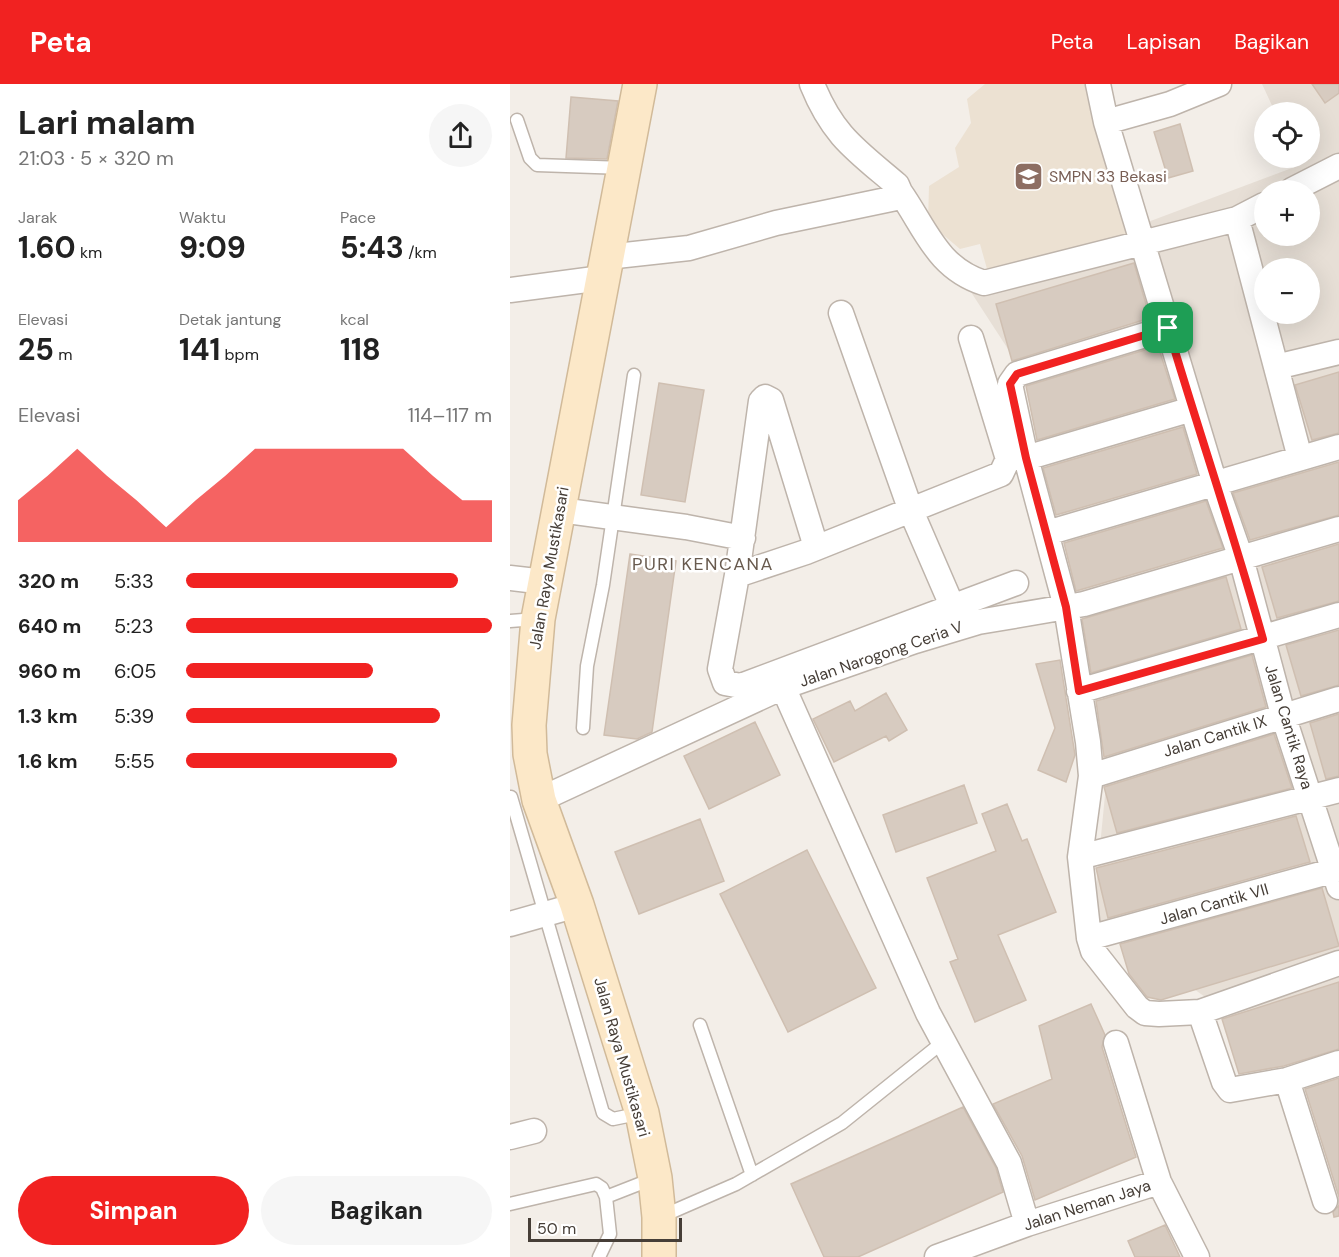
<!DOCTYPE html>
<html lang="id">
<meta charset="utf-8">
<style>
:root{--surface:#fff;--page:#f6f6f6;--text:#222;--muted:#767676;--accent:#f12221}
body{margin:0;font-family:"DM Sans",sans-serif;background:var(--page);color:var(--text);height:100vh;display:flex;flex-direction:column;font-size:22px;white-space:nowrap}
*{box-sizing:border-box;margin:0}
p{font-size:20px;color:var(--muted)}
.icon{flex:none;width:33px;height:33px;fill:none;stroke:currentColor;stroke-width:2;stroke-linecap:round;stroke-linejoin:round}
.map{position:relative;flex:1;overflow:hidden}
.details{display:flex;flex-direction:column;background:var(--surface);width:510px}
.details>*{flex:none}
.fabs{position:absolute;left:744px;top:18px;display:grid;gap:12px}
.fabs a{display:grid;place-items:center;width:66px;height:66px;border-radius:50%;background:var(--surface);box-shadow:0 6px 24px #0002;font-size:30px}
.scale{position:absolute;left:18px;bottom:15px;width:154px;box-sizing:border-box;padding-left:6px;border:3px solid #463e37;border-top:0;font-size:16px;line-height:21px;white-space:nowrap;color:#463e37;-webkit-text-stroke:4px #fff;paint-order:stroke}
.pin{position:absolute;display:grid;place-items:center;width:51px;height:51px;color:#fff;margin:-26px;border-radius:12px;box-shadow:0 3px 9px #0006}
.round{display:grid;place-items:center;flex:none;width:63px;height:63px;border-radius:32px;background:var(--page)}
.overview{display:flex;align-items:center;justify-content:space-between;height:102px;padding:0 18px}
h1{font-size:33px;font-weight:700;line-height:45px}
.figures{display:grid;grid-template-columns:repeat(3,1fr);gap:9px;height:102px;padding:6px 18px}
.figures div{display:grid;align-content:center}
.figures b{font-size:30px;font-weight:700}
.figures small{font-size:16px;font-weight:400}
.figures p{font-size:16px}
.chart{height:168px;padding:12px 18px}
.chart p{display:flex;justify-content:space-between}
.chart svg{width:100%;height:108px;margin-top:6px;fill:var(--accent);opacity:.7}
.action{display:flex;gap:12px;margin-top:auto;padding:12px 18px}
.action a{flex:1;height:69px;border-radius:36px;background:var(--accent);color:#fff;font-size:24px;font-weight:700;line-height:69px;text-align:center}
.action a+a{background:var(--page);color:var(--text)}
ul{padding:0 18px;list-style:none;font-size:20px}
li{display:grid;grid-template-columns:96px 72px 1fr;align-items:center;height:45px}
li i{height:15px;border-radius:8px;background:var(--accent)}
header{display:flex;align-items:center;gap:36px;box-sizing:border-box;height:84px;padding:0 30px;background:var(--accent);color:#fff}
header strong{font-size:28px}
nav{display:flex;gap:33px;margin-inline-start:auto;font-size:21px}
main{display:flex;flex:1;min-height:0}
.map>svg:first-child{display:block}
.residential{fill:#e7dfd6;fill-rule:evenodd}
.education{fill:#ece1d2}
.building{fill:#d7cbc0;stroke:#cfbfb1;stroke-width:1.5}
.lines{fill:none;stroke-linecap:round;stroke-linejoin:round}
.service-casing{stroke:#beb4ab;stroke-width:15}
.minor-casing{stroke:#beb4ab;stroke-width:27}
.secondary-casing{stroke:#d1ba99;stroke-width:36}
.service{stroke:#fff;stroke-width:12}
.minor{stroke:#fff;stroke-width:24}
.secondary{stroke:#fce8c8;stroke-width:33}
.route-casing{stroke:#fff;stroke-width:12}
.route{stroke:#f12221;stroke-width:8}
.labels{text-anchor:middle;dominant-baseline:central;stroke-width:5;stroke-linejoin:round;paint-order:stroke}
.education-label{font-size:16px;fill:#785e54;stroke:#fff;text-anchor:start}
.street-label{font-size:16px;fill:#463e37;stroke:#fff}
.neighbourhood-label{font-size:18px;letter-spacing:1.5px;fill:#685a4e;stroke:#fff}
</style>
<header>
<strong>Peta</strong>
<nav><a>Peta</a><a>Lapisan</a><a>Bagikan</a></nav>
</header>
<main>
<section class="details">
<div class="overview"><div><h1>Lari malam</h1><p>21:03 · 5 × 320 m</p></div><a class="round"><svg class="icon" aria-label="share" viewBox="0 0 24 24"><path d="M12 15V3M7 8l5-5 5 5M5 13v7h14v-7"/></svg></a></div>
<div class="figures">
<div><p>Jarak</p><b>1.60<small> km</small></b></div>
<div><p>Waktu</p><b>9:09</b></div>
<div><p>Pace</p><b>5:43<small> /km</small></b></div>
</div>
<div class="figures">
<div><p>Elevasi</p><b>25<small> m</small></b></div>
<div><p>Detak jantung</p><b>141<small> bpm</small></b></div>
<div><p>kcal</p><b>118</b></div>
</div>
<div class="chart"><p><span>Elevasi</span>114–117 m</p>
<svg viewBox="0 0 160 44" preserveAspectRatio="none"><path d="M0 44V27L10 17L20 6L30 17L40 27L50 38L60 27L70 17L80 6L90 6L100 6L110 6L120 6L130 6L140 17L150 27L160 27V44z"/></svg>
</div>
<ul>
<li><b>320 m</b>5:33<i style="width:89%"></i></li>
<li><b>640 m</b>5:23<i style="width:100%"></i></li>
<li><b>960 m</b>6:05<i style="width:61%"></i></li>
<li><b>1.3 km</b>5:39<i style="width:83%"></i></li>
<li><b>1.6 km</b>5:55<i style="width:69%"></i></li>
</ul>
<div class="action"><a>Simpan</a><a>Bagikan</a></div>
</section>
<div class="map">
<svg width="829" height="1173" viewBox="0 0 829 1173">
<rect width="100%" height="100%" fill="#f3eee8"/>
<path class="residential" d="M752,0H829V967L789,979L583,834L601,650L522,302L459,205L790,81L787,74H800V28H765ZM754,106H800V152H754ZM754,184H800V230H754Z"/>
<path class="education" d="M475,0H577L575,2L619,151L479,192L470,160L450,165L418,138L419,102L449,83L445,64L461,39L457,15Z"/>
<path class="building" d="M802,0H829V9L815,19Z
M61,13L108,17L97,75L56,74Z
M670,40L683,87L658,94L644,48Z
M624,179L640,234L502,277L486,220Z
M648,262L665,315L527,356L516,302Z
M829,288V349L802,356L785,301Z
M149,299L194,306L175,418L131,411Z
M673,343L687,390L546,431L533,384Z
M829,378V431L740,456L723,409Z
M696,417L713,464L566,507L554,459Z
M829,460V517L767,534L752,483Z
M120,470L166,477L142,648L127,655L94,651Z
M716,493L731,545L581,589L572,535Z
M829,546V601L791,612L776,561Z
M742,571L756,623L594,673L586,617Z
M550,576L565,671L556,698L528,686L545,644L526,580Z
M376,609L397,646L379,657L376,652L324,678L303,635L340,617L345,627Z
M829,630V692L816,695L800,639Z
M245,638L270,691L199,725L174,672Z
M764,650L782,704L607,749L594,703Z
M454,701L467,739L386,768L373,731Z
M497,720L512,757L517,755L546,828L488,851L516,916L465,938L440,878L448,875L417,794L486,767L472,730Z
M786,732L800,778L598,834L586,784Z
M190,735L214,797L129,830L105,768Z
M297,766L366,904L278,948L210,810Z
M812,804L829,862L651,916L637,913L619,890L610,860Z
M829,898V965L774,982L729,990L712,935Z
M581,920L595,951L592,963L626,1073L525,1116L512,1072L483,1020L542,995L529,942Z
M829,994V1132L824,1133L823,1128L829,1121V1113L795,1005Z
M453,1023L486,1084L493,1108L348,1173H314L281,1100Z
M655,1141L670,1173H625L618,1157Z"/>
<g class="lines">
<defs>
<path id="service" d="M7,36L20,74L27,81L114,84
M0,537L26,535
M73,644L77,582L93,501L124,291
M1,713L93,1029L103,1035L132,1029
M190,941L242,1091
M0,1120L86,1100L92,1104L96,1113
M150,1133L226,1100L332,1039L433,958
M89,1173L100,1150L96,1113L142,1095"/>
<path id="minor" d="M588,0L596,38L705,400L731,474L773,631L829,803
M596,38L660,20L709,0
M782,106L829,82
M390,108C416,145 427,184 474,199L727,135L754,121
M727,135L790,374
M97,173L179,164L266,139L386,114L390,108L387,101C346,66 323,52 302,0
M0,206L92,194
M331,229L401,427L443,524
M658,244L507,290L500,300L516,374L556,523L578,658L581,692L570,773L579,854L583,867L627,923L635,929L649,930L690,928L829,879
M766,283L829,268
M516,374L682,325
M50,426L176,443L233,454
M537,449L829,363
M306,463L261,316L255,313L251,317L227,491L210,585L215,599L231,602L506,499
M227,491L296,468L491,390L498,375L461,254
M0,494L35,498
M273,603L418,929L499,1079L517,1140
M569,607L829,531
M581,692L829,615
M29,716L273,603L405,557L468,538L574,520L829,445
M570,773L829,706
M0,840L67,821
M579,854L829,785
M690,928L714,998L720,1006L777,996L829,979
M606,959L649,1098
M777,996L815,1117
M0,1053L24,1047
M427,1173L517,1140L649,1098L687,1173"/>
<path id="secondary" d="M130,0L28,535L19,641L20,670L29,716L67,821L132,1029L145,1094L149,1133V1173"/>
</defs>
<use href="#service" class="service-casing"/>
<use href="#minor" class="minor-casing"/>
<use href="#secondary" class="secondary-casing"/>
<use href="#service" class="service"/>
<use href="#minor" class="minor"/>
<use href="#secondary" class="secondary"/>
</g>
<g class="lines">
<defs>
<path id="route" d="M658,244C689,348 724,451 753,555L569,607L556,523L516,374L500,300L507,290Z"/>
</defs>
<use href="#route" class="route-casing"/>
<use href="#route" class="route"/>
</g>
<defs>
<symbol id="school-square" viewBox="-11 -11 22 22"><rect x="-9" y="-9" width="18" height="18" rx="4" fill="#8d6e63" stroke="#fff"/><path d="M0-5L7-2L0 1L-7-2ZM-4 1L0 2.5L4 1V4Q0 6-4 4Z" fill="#fff"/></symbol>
</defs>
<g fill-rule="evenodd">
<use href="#school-square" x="502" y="76" width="33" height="33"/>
</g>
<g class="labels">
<g class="education-label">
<text x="539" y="92">SMPN 33 Bekasi</text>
</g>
<g class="street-label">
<text transform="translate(39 484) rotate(-80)">Jalan Raya Mustikasari</text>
<text transform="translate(371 570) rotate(-19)">Jalan Narogong Ceria V</text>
<text transform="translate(779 643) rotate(73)">Jalan Cantik Raya</text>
<text transform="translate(705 652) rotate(-17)">Jalan Cantik IX</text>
<text transform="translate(704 820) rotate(-16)">Jalan Cantik VII</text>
<text transform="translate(112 973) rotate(74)">Jalan Raya Mustikasari</text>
<text transform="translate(577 1121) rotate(-18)">Jalan Neman Jaya</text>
</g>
<g class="neighbourhood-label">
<text x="193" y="480">PURI KENCANA</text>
</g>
</g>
</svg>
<div class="fabs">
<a><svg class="icon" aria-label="locate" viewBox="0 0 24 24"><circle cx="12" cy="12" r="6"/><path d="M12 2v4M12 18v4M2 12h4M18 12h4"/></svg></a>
<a>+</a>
<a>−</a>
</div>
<div class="scale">50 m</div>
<div class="pin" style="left:658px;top:244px;background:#1e9e55"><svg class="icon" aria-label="arrive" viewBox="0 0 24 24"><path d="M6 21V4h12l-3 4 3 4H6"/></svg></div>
</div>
</main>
